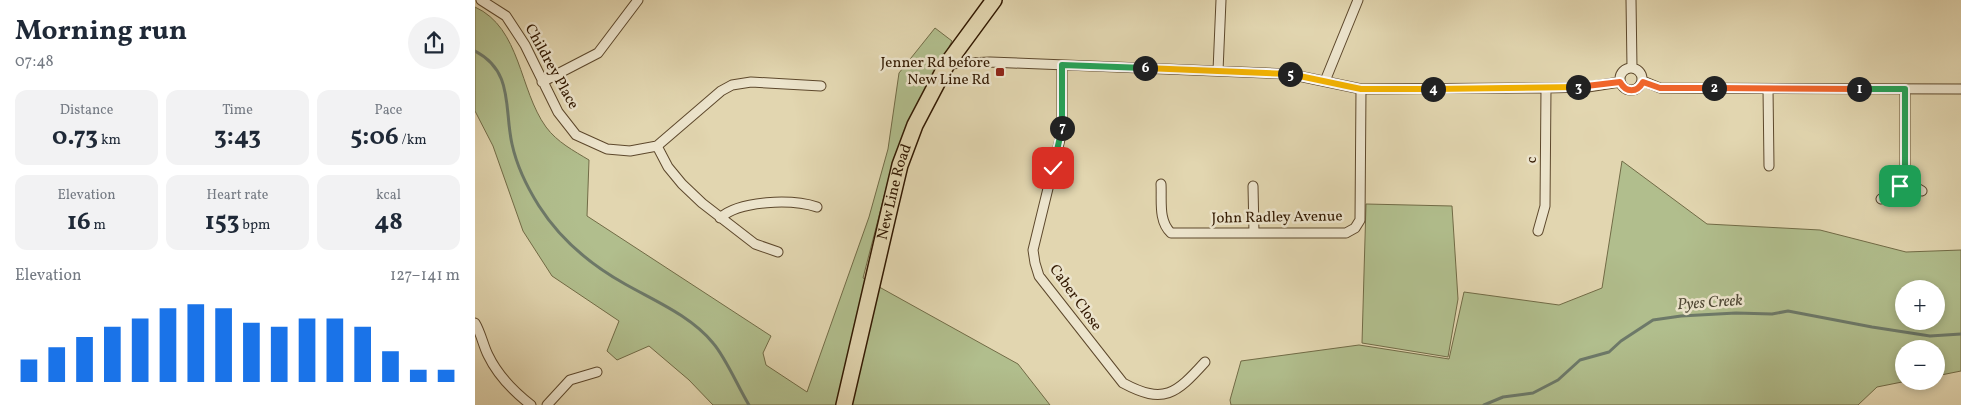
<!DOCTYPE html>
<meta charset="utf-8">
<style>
:root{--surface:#fff;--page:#f2f2f3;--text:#1f2937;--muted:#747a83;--accent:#1a73e8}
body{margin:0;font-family:Vollkorn,serif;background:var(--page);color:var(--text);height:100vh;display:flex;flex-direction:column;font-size:19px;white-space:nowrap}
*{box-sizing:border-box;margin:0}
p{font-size:16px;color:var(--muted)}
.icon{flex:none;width:28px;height:28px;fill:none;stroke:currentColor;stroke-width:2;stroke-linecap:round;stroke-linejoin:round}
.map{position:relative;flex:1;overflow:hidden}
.details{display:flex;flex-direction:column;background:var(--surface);width:475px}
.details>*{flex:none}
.controls{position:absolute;left:1420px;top:280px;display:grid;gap:10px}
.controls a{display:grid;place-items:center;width:50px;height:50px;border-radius:50%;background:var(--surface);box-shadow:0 2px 8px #0003;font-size:25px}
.pin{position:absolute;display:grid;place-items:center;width:42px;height:42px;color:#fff;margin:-21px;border-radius:10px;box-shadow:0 2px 8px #0006}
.km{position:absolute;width:25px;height:25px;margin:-12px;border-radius:50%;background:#222;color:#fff;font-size:14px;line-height:25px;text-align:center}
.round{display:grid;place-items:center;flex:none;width:52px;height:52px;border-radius:26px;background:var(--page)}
.head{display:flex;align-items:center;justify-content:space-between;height:85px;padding:0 15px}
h1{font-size:28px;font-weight:700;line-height:38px}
.metrics{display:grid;grid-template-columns:repeat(3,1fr);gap:8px;height:85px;padding:5px 15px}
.metrics div{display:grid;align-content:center;border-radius:12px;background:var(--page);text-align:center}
.metrics b{font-size:25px;font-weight:700}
.metrics small{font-size:14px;font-weight:400}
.metrics p{font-size:14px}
.chart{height:140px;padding:10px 15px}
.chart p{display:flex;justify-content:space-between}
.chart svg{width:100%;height:90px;margin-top:5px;stroke:var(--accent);stroke-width:6}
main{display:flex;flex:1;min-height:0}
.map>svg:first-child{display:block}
.green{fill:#b1be8d;stroke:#716b46;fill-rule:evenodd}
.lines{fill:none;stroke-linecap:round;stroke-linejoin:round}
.stream{stroke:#6d7969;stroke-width:3}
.minor-casing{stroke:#5d482c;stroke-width:11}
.primary-casing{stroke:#311800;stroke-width:18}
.minor{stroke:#ece4cc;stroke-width:9}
.primary{stroke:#e2d6b0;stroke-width:15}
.split-1-casing{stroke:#fff;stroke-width:10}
.split-2-casing{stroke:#fff;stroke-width:10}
.split-3-casing{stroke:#fff;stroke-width:10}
.split-4-casing{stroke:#fff;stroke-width:10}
.split-5-casing{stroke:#fff;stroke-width:10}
.split-6-casing{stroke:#fff;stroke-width:10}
.split-7-casing{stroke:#fff;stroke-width:10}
.split-8-casing{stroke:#fff;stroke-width:10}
.split-1{stroke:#22a559;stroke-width:6}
.split-2{stroke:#f0652b;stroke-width:6}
.split-3{stroke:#f0652b;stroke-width:6}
.split-4{stroke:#f5b400;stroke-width:6}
.split-5{stroke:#f5b400;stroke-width:6}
.split-6{stroke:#f5b400;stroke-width:6}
.split-7{stroke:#22a559;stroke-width:6}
.split-8{stroke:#22a559;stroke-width:6}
.poi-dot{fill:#8f2418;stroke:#ece4cc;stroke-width:2}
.labels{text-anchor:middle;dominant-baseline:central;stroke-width:5;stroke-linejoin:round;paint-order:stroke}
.poi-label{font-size:15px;fill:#311800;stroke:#ece4cc;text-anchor:end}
.street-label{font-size:15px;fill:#311800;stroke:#ece4cc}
.water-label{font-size:16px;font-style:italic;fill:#4f4835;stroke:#ece4cc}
</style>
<main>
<section class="details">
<div class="head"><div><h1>Morning run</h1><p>07:48</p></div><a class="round"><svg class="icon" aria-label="share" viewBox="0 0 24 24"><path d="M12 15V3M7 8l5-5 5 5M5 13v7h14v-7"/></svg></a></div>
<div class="metrics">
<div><p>Distance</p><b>0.73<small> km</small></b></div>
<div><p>Time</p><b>3:43</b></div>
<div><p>Pace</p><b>5:06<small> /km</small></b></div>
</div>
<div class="metrics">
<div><p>Elevation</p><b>16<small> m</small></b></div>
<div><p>Heart rate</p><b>153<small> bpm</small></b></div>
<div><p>kcal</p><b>48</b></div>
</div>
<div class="chart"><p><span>Elevation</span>127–141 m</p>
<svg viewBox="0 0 160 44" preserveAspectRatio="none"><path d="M5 44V33M15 44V27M25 44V22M35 44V17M45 44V13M55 44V8M65 44V6M75 44V8M85 44V15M95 44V17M105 44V13M115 44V13M125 44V17M135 44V29M145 44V38M155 44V38"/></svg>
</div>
</section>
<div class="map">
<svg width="1486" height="405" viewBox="0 0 1486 405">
<rect width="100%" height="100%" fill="#e2d6b0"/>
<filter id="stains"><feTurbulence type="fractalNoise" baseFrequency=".004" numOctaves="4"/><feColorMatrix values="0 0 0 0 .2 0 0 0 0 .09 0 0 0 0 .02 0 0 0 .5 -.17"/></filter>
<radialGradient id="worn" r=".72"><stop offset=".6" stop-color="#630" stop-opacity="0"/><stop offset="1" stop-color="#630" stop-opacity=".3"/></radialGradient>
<path class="green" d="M0,7C46,28 44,90 71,127C82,142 99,151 114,160L112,216L296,336L288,353L291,365L332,392L394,217L413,149L424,73L460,28L477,41L419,158L388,278L543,364L575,405H238L214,380L174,346L142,360L132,351L144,321L77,276L48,231L18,146L0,111Z
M1147,161L1232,224L1345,230L1431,252L1486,250V371L1461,376V349H1429V381H1432L1402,387L1383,405H756L755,400L766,361L884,345L974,359L989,292L1084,305L1127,288ZM1429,289H1461V321H1429Z
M891,204L977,206L983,299L973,357L887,343Z"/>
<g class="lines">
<path class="stream" d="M0,51C39,71 29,109 37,144C42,167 52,187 64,206C85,239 116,265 150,284C180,301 216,316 238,343C251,358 263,387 274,405
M1009,405L1028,397L1058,393L1083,380L1105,360L1134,352L1146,341L1178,320L1206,316L1261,313L1297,314L1313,311L1397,327L1455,336L1486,334"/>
<defs>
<path id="minor" d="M6,0L31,16L50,45L83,112L101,135L132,149L155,151L182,146
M1156,0L1157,67
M472,64L515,62L814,74L886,89L1071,88L1113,87L1145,82
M587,65V131L558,250L560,263L564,276L648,383C689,405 701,394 730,362
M1145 79a11 11 0 1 1 22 0a11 11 0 1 1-22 0Z
M743,71L746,0
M850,81L883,0
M1168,81L1185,88L1486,89
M67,82L123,53L163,0
M1293,89L1294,166
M1430,178L1435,184L1447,191
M686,184C687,200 683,221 696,233H871L880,228L885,220L886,89
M778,186L779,233
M1406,199L1425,186L1430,178V89
M245,218C265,200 317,199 342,207
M1063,231L1070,206L1071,88
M303,252L280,244L227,203L207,184L193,167L182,146L246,91L257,85L276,82L346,86
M0,323C6,333 8,345 13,355C23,376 38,391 56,405
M72,405L95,380L122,372"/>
<g id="primary">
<path id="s1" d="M369,405L415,207L425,165L440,125L472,64L519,0"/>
</g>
</defs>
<use href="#minor" class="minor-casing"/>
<use href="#primary" class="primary-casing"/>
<use href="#minor" class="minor"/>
<use href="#primary" class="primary"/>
</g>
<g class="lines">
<defs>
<path id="split-1" d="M1384,89H1430V178L1425,186"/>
<path id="split-2" d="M1239,88L1384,89"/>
<path id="split-3" d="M1103,87L1145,82C1151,93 1162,93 1168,82L1185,88H1239"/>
<path id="split-4" d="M958,89L1103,87"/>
<path id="split-5" d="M815,74L886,89H958"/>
<path id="split-6" d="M670,68L815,74"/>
<path id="split-7" d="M587,128V65L670,68"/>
<path id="split-8" d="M578,168L587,128"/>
</defs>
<use href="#split-1" class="split-1-casing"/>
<use href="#split-2" class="split-2-casing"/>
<use href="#split-3" class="split-3-casing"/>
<use href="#split-4" class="split-4-casing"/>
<use href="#split-5" class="split-5-casing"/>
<use href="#split-6" class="split-6-casing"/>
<use href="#split-7" class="split-7-casing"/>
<use href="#split-8" class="split-8-casing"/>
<use href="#split-1" class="split-1"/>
<use href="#split-2" class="split-2"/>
<use href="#split-3" class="split-3"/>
<use href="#split-4" class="split-4"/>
<use href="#split-5" class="split-5"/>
<use href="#split-6" class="split-6"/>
<use href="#split-7" class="split-7"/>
<use href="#split-8" class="split-8"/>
</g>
<rect class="poi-dot" x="520" y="67" width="10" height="10" rx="2.5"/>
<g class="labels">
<g class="poi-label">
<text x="515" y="63">Jenner Rd before<tspan x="515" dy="17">New Line Rd</tspan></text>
</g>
<g class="street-label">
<text transform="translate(76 67) rotate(61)">Childrey Place</text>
<text transform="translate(1057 160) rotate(-90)">c</text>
<text stroke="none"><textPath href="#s1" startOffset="219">New Line Road</textPath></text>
<text transform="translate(802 218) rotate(-1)">John Radley Avenue</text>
<text transform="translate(600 298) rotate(54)">Caber Close</text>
</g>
<g class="water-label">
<text transform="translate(1235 303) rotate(-4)">Pyes Creek</text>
</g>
</g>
<rect width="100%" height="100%" filter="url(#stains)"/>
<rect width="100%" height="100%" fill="url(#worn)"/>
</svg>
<div class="controls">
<a>+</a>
<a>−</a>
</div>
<div class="pin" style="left:1425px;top:186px;background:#1e9e55"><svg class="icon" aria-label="arrive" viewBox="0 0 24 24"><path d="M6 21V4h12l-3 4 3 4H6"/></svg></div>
<div class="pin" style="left:578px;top:168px;background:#d93025"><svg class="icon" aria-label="check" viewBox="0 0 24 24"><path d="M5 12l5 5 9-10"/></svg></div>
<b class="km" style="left:1384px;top:89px">1</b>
<b class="km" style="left:1239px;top:88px">2</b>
<b class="km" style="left:1103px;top:87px">3</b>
<b class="km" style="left:958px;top:89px">4</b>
<b class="km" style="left:815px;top:74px">5</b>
<b class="km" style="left:670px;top:68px">6</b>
<b class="km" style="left:587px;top:128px">7</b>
</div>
</main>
